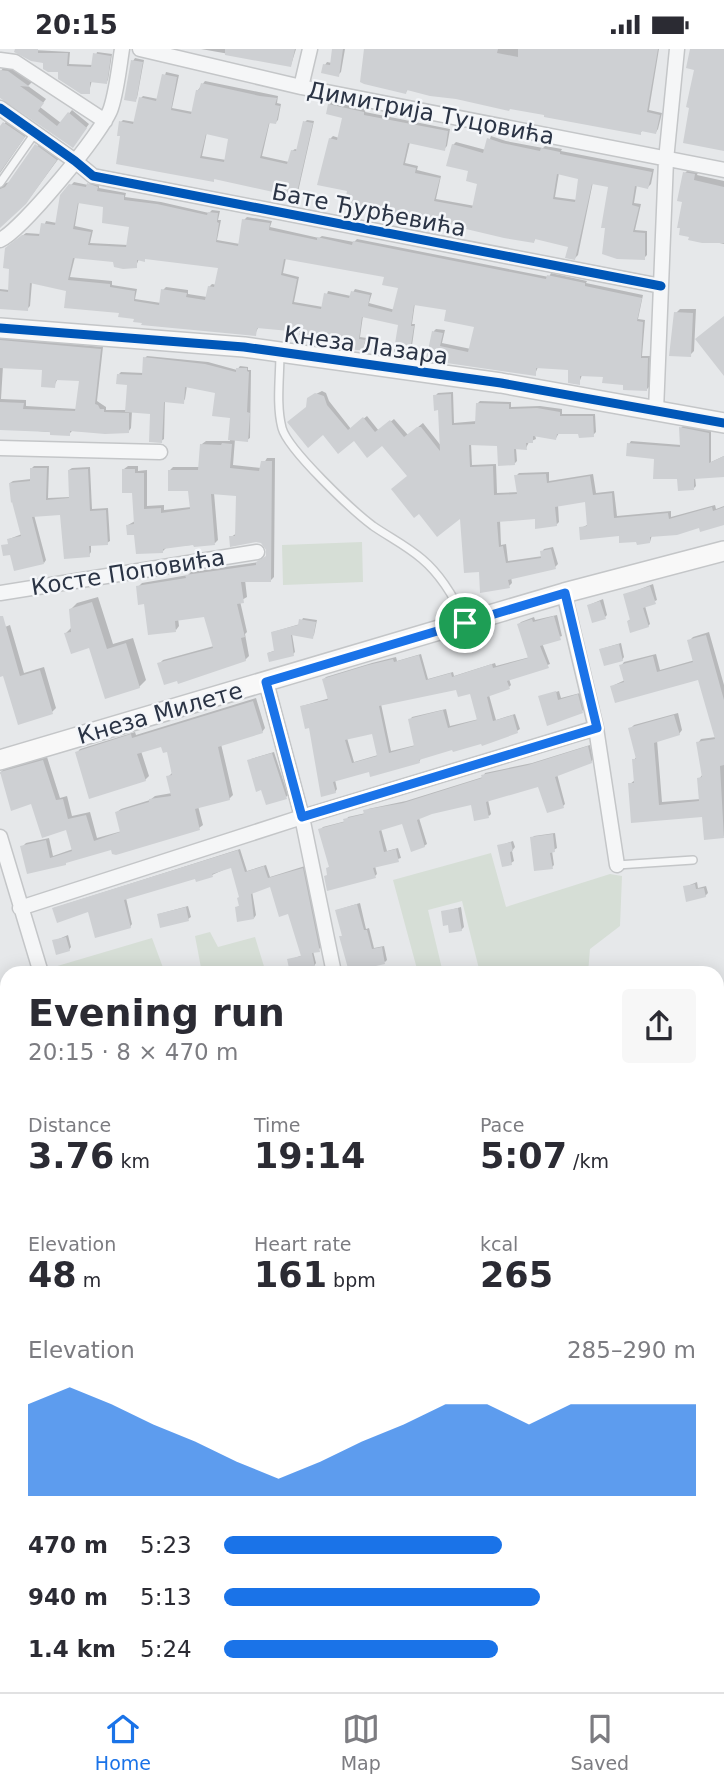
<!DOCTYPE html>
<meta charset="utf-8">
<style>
:root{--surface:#fff;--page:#f7f7f7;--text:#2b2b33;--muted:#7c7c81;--line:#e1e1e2;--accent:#1a73e8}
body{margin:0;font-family:"DejaVu Sans",sans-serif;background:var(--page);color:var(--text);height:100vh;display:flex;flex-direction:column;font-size:26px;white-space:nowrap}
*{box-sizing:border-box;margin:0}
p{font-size:23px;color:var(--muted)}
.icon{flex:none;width:38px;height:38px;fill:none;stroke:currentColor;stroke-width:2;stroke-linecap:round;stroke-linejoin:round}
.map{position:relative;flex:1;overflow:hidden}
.sheet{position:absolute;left:0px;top:917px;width:724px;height:726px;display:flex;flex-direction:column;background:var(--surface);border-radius:21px 21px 0 0;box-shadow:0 4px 18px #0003}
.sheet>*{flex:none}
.pin{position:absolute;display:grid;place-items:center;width:60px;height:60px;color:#fff;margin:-30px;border:4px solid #fff;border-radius:50%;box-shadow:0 2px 7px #0007}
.round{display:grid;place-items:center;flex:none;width:74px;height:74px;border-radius:7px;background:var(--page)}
.head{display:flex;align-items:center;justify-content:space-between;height:119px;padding:0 28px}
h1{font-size:38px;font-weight:700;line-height:52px}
.metrics{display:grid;grid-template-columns:repeat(3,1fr);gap:10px;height:119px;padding:7px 28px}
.metrics div{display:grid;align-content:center}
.metrics b{font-size:35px;font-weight:700}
.metrics small{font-size:19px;font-weight:400}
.metrics p{font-size:19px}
.chart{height:196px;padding:14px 28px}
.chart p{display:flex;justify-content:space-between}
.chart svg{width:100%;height:126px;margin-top:7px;fill:var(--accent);opacity:.7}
ul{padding:0 28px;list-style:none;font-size:23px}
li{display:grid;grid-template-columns:112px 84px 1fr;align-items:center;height:52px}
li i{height:18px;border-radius:9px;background:var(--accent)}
.status{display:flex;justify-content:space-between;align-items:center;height:49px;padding:0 35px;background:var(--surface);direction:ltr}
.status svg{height:19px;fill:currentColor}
.tabs{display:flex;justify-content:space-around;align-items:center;height:98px;border-top:2px solid var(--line);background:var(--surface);font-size:19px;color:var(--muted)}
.tabs a{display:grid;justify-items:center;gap:4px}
.tabs .active{color:var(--accent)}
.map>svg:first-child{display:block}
.green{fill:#d6ded6}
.shadow{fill:#0003;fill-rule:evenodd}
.building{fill:#ced0d3;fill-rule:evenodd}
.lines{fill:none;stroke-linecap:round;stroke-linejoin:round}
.lane-casing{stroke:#c4c6c8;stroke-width:10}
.street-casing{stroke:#c4c6c8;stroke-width:17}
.secondary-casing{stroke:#c4c6c8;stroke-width:22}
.lane{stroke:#f5f6f7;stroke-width:7}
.street{stroke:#f5f6f7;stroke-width:14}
.secondary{stroke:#f8f8f8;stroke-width:19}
.rail{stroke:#cecfd2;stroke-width:3.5;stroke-dasharray:3.5 7;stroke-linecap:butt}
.cycleway-casing{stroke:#f4f6f9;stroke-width:13}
.cycleway{stroke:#0057b8;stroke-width:9}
.route-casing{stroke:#fff;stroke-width:14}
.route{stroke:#1a73e8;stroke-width:9}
.labels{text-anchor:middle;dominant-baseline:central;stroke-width:5;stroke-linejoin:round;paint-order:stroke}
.street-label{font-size:23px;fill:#2b3445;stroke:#f4f6f9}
</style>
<div class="status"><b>20:15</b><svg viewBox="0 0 49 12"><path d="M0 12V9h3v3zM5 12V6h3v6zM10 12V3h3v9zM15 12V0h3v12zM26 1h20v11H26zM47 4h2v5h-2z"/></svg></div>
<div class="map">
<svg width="724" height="1643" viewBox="0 0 724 1643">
<rect width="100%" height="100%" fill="#e6e8ea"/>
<path class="green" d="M362,493L363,533L283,536L282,496Z
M491,804L506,858L610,825L622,827L620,877L590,900L588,924H480L462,852L428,861L443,924H407L417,920L393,831Z
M210,883L218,898L255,888L266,924H202L195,887Z
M152,889L165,924H55L54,918Z
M719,1024L724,1025V1269L718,1268V1092L720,1091Z
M0,1088H7V1194L6,1192H0Z
M7,1307V1451L0,1455V1309Z
M724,1359V1461H718V1361Z"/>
<path class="shadow" d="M16,0L70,3L69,15L93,16L97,3L112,5L108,31L106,33L92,31L89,43L60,22Z
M201,0H296L291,16Z
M334,0H345L341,23L338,26L325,16L327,13L332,14Z
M366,0H659L649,61L662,64L658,80L656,83L644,80L640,84L409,39L406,43Z
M135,9L144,11L137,49L135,51L133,12Z
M4,18L12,19L32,33L28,37L46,50L40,58L61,74L72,61L89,75L76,93L0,48V23Z
M166,23L179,26L172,59L193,63L198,41L205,32L278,47L277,54L281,55L278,71L276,73L270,72L262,107L289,113L292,102L295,100L298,101L305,73L307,71L314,72L298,143L296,146L216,129L213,131L122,86L121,73L123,71L135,73L141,49L143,47L158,50ZM207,83L230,89L226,111L202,107Z
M332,53L366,60L365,63L450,80L447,97L444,100L410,93L405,114L418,117L417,121L441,127L436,150L475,157L479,133L453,96L456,93L486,101L491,87L506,92L543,99L545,97L562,100L561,102L654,120L651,135L648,138L637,136L634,154L641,155L635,181L647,182V206L644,209L610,136L593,133L578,206L575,209L570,196L536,189L534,192L469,176L349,141L330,90L333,87L339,89L344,67L329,56ZM559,124L580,129L577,151L555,148Z
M10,68L29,82L0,124V80Z
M42,91L62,105L31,147L0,176V131L3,135L10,133Z
M690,119L699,121L697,126L724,132V195L715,193L684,152L685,124Z
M74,133L88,136L91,133L99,135V139L126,144L125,148L161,153L209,164L212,161L220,162L218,171H221L217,191L240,195L244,171L247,168L272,172L270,178L319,189L322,187L354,193L357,190L549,228L551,224L587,232L586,234L643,246L638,270L645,271L642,307H650L649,338L646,341L605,326H582L579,334L570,320L538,318L535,325L428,310L434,282L436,280L445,281L442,294L471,300L477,276L448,260L415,254L412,275H415L411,304L408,307L400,275L363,267L360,288L367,289L363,299L302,281L259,277L255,285L135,269L67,240L32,233L30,257L27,260L0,258V240L9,241V197L26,184L41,185L46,172L57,174L61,147ZM79,152L105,157L131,177L128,196L90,194L93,181L75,177ZM75,208L115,212L136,217L139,210L144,211L147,208L220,217L217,236L212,235L209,238L207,248L188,245V241L166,238L163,241L161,254L135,250L137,240L112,236V232L70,228ZM286,209L386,227L400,237L395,261L369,254L372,244L355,240L351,247L328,242L323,258L294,253L299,228L283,224Z
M680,260H696L694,302L690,306L676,264Z
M0,288L103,298L97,352L106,358V361H127L129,335L119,325L121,323L144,324L145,309L147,307L208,313L237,321L240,317L248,318V321H251L250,389L247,391L235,390L233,416L261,419L267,409H275L274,528L271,531H245L247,548L240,552L247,583L245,585L249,607L245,611L159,615L163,611L214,597L205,566L178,569L179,577L176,581L145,553L138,538L142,534L188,526L191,523L259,513L266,508L268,500L260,492L231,488L237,484L238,446L214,444L218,491L215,494L167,498L163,502L128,476L135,472L133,442L124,420L128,417H138V422L147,421V457L164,456V461L191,458L190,440L170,421L173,418H200L202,395L206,392H230L232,367L216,343L187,337L185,350L183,353L165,351L164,390L161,392L152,363L132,362L131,379L128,383L72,382L69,385L7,379L0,381ZM3,317L44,320L54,337L58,329L81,331L77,360L26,357V351L1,350Z
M322,342L326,344L329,352L351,380L367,367L379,382L394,370L408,386L423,374L442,398L440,359L435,347L438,344L453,343L454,374L477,372V355L480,352L511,353V358L540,357L562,360V365H595L596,383L593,386L580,383L559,384L556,389L535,386L536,390L529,393L526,399H516L517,412L514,415L499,395L471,394L472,416L496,415L497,444L519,443L516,427L519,424L549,423V432L593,425L596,444L614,442L617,467L671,462V468L715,456L716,460L724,457V474L652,486L650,493L621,485L581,479L589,475L587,451L558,456L559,473L556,476L536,469L500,471L501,496L506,495L508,512L543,507L542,503L544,500L553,498L558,515L555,518L511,528L512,534L509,537L481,521L462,467L409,427L382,394L354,390L308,358L310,348Z
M683,377L711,382V413L724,407V426L695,428L696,437L693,440L655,408L629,395L631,392L681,396V379Z
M34,417H49L48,449L70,448L69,421L72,419L90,418L92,460L108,459L110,492L107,494L91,496V503L89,506L61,464L34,466L46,511L44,514L9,490L22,485L10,434L13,432L31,430L32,419Z
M653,535L657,551L645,557L650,575L648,577L628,572L632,569L625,546Z
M98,548L113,595L133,589L146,631L139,638L90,597L66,584L72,578L70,561L77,554Z
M603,550L607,566L605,568L589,556Z
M557,566L562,587L542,594L550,615L509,630L511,636L509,638L489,646L496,671L515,665L520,680L517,682L421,709L419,713L370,721L335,731L337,740L335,743L302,657L330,649L324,630L326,628L372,614L396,608L397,612L421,605L428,630L453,623L454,627L495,614L496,617L530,608L519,575L521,573L534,568L535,571ZM458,638L471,643L479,670L450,677L446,660L412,668L410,671L416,696L391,702L381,655ZM373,683L378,706L354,713L347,689Z
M303,569L317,571L314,586L312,588L292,585L295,603L293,605L268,604L276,601L273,583L300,575Z
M10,576L24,624L44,618L56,659L52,663L4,625L0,626V580Z
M709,583L724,636V787L706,789L704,766L633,772L630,735L635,731L634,711L637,707L630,680L634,676L678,664L682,681L679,685L657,691L662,753L701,750L699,730L703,725L698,694L701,690L716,688L699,629L612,637L625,631L621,617L624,613L656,605L660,621L695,611L689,592L693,588Z
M621,594L624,608L622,611L601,600Z
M559,642L561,649L580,644L584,660L582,662L540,648Z
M256,649L265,679L262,683L221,695L233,746L229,750L198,757L203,776L199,779L112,799L28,823L22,798L26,794L49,789L53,807L73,800L67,778L32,753L0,724L4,720L47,708L60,749L67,747L72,767L90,763L97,789L122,782L117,763L121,760L150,751L155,747L172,744L168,728L172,724L168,701L163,696L141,702L149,727L145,731L77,704L80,700L135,683L136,686Z
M590,696L593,710L591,713L557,725L565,755L563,757L539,736L488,751L491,765L489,767L472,754L432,763L419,769L427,795L424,797L404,773L381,780L387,802L398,799L401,809L375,817L377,825L375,827L329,824L328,819L330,817L320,781L323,778L346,772L348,768L366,764L368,760L406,752L483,728L485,724L532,714Z
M274,703L288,746L286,748L251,710Z
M555,784L557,799L552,802L554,816L552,818L532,789L534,787Z
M513,792L515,798L512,802L514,812L511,814L499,797Z
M240,800L247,822L266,816L270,828L305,817L321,899L313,902L316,914L314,917L289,911L303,906L290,863L271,836L252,842L256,866L254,869L236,859L240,856L241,847L232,817L212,826L197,828L126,849L132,875L130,878L90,861L54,859Z
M697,833L698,839L706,837L708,844L705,847L685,838Z
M360,854L366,880L369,879L374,899L384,897L387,911L385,913L341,888L343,885L337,861Z
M188,857L191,868L188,870L159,865Z
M461,858L464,878L461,881L449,874L443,863Z
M68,886L71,898L69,901L54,892Z
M7,1249V1272L0,1274V1251Z
M7,1493V1511L1,1497Z
M145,1636H150L153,1643H128Z
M234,1636H245L248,1643H214Z"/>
<path class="building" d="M15,0H38V4H68L67,17L91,18L93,4L111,7L107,35L90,33V45H81L58,30V23H48L43,20V14L31,12L14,3Z
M225,0H295L291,18L225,6Z
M332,0H343L339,28L321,24L323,15L330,16Z
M364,0H498L497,4L518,8V0H658L647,63L660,66L656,85L641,82V86L544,68V66L510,60L509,62L456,50L430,47L407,41L406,45L364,35L360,33Z
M690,0H724V102L683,94L689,59L686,58L694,21L686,19Z
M131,11L143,13L136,53L124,51Z
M0,21L8,22L30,38L20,37L44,54L38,62L57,77L68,63L87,79L73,99L0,49Z
M162,25L177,28L171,61L191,65L196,41H199L201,34L260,47L277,49L275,56L280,57L276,75L269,74L260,109L287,115L291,101L296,102L303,72L313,74L296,148L214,130V133L116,115L120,87H117L119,72L133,75L139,48L156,52ZM206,85L228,90L224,113L200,109Z
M328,55L364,63V66L448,82L445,102L408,94L403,116L416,119L415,124L440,129L434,152L472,159L477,135L466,132L468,122L446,117L452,95L483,104L487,89L502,94L540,102L541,99L560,103V105L652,123L648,140L635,137L632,156L639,158L633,183L645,184V211L617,210L602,205L605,179H601L608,138L592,135L575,211L565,209L568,198L535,190L534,194L504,189L466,180L467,178L344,157L347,142L317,136L329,89L337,91L342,69L326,65ZM557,125L578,130L575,153L553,150Z
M3,73L25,88L0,123V77Z
M35,95L57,111L26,155L0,179V140L5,138Z
M683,123L695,125L694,131L724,138V194H702L688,191L689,188L679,186L680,179H677L682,153L677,152Z
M87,134L98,138L97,142L124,146V151L157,155L207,166L208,163L218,164L217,173L219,174L216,193L238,197L242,170L270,174L269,181L317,191V188L352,196L353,192L546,230L547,226L585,234V237L642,249L637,272L643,273L641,309H648L647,342L623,341V336L602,334L603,328L580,327V336L568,334V321L536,319V327L426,311L432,282L443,284L440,297L468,303L474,278L444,272L446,261L414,256L411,277H414L409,309L393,307L398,276L362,268L359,290L365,291L364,301H357L324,297L325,290L299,286L300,283L257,279L256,287L141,276L142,274L133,273L134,270L118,268L119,264L64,259L66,242L30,234L28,262L0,260V242L8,243L9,220L3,219L5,199L22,186L39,187L41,174L55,176L60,146L69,135L86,138ZM78,154L103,158L102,174L129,178L126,198L88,196L91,183L73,180ZM73,209L113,213L114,218L123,220L137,219V211L145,213V210L218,219L214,238L208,237L205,251L186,248L187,244L161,240L159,256L134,252L135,242L110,238V235L68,231ZM284,210L384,228L382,236L398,239L392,263L368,257L370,246L351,242L349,249L324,244L321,260L292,255L297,230L281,226Z
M674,263L693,264L691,308L669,307Z
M724,267V327L695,290Z
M0,291L101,300L95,355L98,356L100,360H104V363L129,364V384L105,385L70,382V387L50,386V383L0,381V353L24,354L23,360L75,362L79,332L56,331L55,339L41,338L42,321L0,319Z
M143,308L205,315L236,323V319H247V322L249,323L247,363L250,364L248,393L228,391L230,369L212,367L215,344L185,338L184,355L164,353L162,394L149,393L150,365L125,363L127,336L116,335L117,325L142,326Z
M315,344L324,347L327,356L348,381L363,368L375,383L390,371L404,388L417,378H421L440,402L438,361L434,362L433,346L451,345L452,376L475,375L476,354L509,355V360L537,359L560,363V367H593L594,388L579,389L578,385H557L556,391L533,387V394H526L527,401L514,400L515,416L498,417L497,397L469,396L470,418L493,417L494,446L517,445L514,426L546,425L547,434L590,427L593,446L612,444L614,469L668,464L669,470L712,458L713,462L724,458V476L700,483L699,479L677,486L650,488V494L637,496L636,493L619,494V487L580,491L579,478L587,477L585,453L555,458L557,477L535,480V470L497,473L499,498L503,497L506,514L541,509L540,502L551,500L556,520L508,531L510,539L480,544L479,523L464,524L460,470L437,488L419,465L414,469L391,440L407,427L382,397L367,409L354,392L338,405L323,386L308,399L287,373L306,358L307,349Z
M679,378L709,384V414L724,407V428L694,430V441L678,442L677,430H653L654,410L626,407L627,394L680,398Z
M222,394L232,395L230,419L259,422L261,412H272L271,533H241L244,554L237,555L245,588L241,589L246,612L178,635L177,632L164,636L157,614L213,599L204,568L175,572L176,583L148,586L144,555L138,556L136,537L186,529L185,526L256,516V513L266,507V501L261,494L256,493L230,498L229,487H235L236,447L211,445L215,496L194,498L193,496L163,500V504L136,505L134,486H127L126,476L134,475L132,444H122V420H135V424H144V460L161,459V464L190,460L188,442H168V421H198L200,395L221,396Z
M30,419H47L46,451L69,449L68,421L88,420L90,462L106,461L108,496L89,497L90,508L64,510L60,466L32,468L44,515L14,522L10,506L3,507L1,496L8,495L7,490L21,487L12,453L11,454L9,434L30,432Z
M650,537L656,555L643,559L649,578L630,584L627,572L630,571L623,545Z
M600,552L606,570L592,574L587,556Z
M92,553L107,600L126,594L140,639L105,650L89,599L71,605L64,584L71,583L69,560Z
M0,567H3L20,627L40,621L53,665L18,676L3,627L0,628Z
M554,567L561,591L540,597L549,619L507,632L510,640L487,648L493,672L513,666L518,684L482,697L481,695L453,703L452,701L419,711L420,714L370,728L369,723L333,733L336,744L321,748L309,679L305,680L300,657L328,651L322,630L368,616L393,610L394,613L419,606L426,631L451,624L452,628L492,615L493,619L528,609L517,575L532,570L533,573ZM456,641L458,648L470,645L477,671L448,679L443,661L408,670L414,697L389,704L379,657ZM372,685L377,707L352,714L345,691Z
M299,570L316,573L313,590L291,586L294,607L269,613L267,604L274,602L271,583L298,576Z
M706,586L724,651V716L720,717L724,789L704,791L702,768L631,774L628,734H634L632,710H636L628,679L674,666L680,686L654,694L659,756L699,752L697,729L702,728L696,693L715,690L698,631L615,654L610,637L624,633L619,616L653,607L657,623L693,613L687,591Z
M619,595L623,612L604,617L599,600Z
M556,642L558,651L578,645L583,664L547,677L538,647Z
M253,652L263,684L218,698L230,751L195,760L200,781L116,806L112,805L111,801L66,814V816L27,825L20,797L46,791L50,809L72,802L66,781L42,789L31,755L11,762L0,723L43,711L56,751L63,750L68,770L86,766L94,792L120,783L115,763L149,753V750L171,747L166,727L172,726L167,703L163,704L161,698L137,705L146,732L89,750L75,703L131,685L132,689Z
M588,697L592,714L555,728L564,759L547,764L538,738L486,753L489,769L474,772L471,756L432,765L417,771L425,798L411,803L402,775L379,782L384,803L396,800L399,813L373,819L376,829L327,842L324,827L327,826L326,819L329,818L318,780L344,773L343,770L364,765L363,761L403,754L482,729L481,726L528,716Z
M272,704L287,750L266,756L261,741L256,743L247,711Z
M553,785L555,803L550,804L553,820L534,822L530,788Z
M511,793L513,802L510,803L512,816L502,818L497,796Z
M238,801L245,823L264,817L268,829L303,819L320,903L312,904L315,918L290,924L287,910L301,907L288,865L279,868L270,838L251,845L254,870L237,873L235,858L239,857L237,849L239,848L231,819L212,825L213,828L196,833L195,830L124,851L131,879L95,889L88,863L57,874L52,859Z
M695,835L696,840L704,839L706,848L686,853L683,837Z
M357,855L364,881H367L372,900L382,898L385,915L349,923L339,887H342L335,861Z
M186,858L189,872L160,879L157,865Z
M458,859L462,882L449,884L448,876L443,877L441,862Z
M66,888L70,902L56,906L52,891Z"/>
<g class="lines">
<defs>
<path id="lane" d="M0,134L35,84
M280,304C280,328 276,356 282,379C288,401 353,462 373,477C389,488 407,497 422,510C441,526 455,550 465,572
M617,816L693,811"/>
<path id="street" d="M140,0L301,38L724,121
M0,11L15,13L105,72
M301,38L310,0
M0,59L75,112L93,127L661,237
M0,191C21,182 104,82 111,59C117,40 119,19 122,0
M656,362L666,111L677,0
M0,399L160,403
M0,544L257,503
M564,544L596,679L617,816
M266,633L302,768L334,924
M0,788L41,924
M20,859L302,768L596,679
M718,1019H724
M0,1080L7,1079
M0,1304L7,1303
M0,1462L7,1458
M0,1582L7,1591
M40,1636L45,1643"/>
<path id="secondary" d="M0,279L244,298L501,334L724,374
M0,711L564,544L724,502"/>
</defs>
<use href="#lane" class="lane-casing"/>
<use href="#street" class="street-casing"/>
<use href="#secondary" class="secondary-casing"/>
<use href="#lane" class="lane"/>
<use href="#street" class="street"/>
<use href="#secondary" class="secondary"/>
<path class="rail" d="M718,974L724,973
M718,987L724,986
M0,1050L7,1049"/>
<defs>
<path id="cycleway" d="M0,59L75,112L93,127L661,237
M0,279L244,298L501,334L724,374"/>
</defs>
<use href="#cycleway" class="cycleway-casing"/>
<use href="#cycleway" class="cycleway"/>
</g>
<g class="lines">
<defs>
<path id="route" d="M565,544L597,679L302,768L266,633Z"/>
</defs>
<use href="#route" class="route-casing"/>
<use href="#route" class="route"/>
</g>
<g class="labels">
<g class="street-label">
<text transform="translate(431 64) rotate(11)">Димитрија Туцовића</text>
<text transform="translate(369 161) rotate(11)">Бате Ђурђевића</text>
<text transform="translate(366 296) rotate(8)">Кнеза Лазара</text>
<text transform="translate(128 523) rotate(-9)">Косте Поповића</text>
<text transform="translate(160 664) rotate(-16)">Кнеза Милете</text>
</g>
</g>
</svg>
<div class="pin" style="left:465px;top:574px;background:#1e9e55"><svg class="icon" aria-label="arrive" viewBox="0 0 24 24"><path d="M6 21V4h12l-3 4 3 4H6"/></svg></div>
<section class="sheet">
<div class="head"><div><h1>Evening run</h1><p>20:15 · 8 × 470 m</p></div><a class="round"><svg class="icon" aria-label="share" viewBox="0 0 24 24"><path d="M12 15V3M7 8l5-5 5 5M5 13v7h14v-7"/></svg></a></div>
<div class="metrics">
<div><p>Distance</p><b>3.76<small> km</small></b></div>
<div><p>Time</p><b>19:14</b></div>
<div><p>Pace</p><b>5:07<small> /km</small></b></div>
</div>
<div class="metrics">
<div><p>Elevation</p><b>48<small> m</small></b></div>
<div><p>Heart rate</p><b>161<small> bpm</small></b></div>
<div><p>kcal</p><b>265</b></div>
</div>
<div class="chart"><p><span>Elevation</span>285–290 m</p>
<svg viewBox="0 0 160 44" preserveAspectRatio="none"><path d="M0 44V12L10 6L20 12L30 19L40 25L50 32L60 38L70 32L80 25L90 19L100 12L110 12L120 19L130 12L140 12L150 12L160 12V44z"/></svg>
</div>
<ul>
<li><b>470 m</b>5:23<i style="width:59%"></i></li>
<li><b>940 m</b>5:13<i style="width:67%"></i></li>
<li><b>1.4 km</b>5:24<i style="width:58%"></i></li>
</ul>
</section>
</div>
<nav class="tabs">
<a class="active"><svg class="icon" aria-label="home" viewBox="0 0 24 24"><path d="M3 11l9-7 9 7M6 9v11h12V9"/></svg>Home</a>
<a><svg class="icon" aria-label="map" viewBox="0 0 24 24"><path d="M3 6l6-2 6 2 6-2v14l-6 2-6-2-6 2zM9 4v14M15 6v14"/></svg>Map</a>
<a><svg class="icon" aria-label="saved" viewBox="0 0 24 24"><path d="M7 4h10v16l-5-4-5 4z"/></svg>Saved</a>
</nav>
